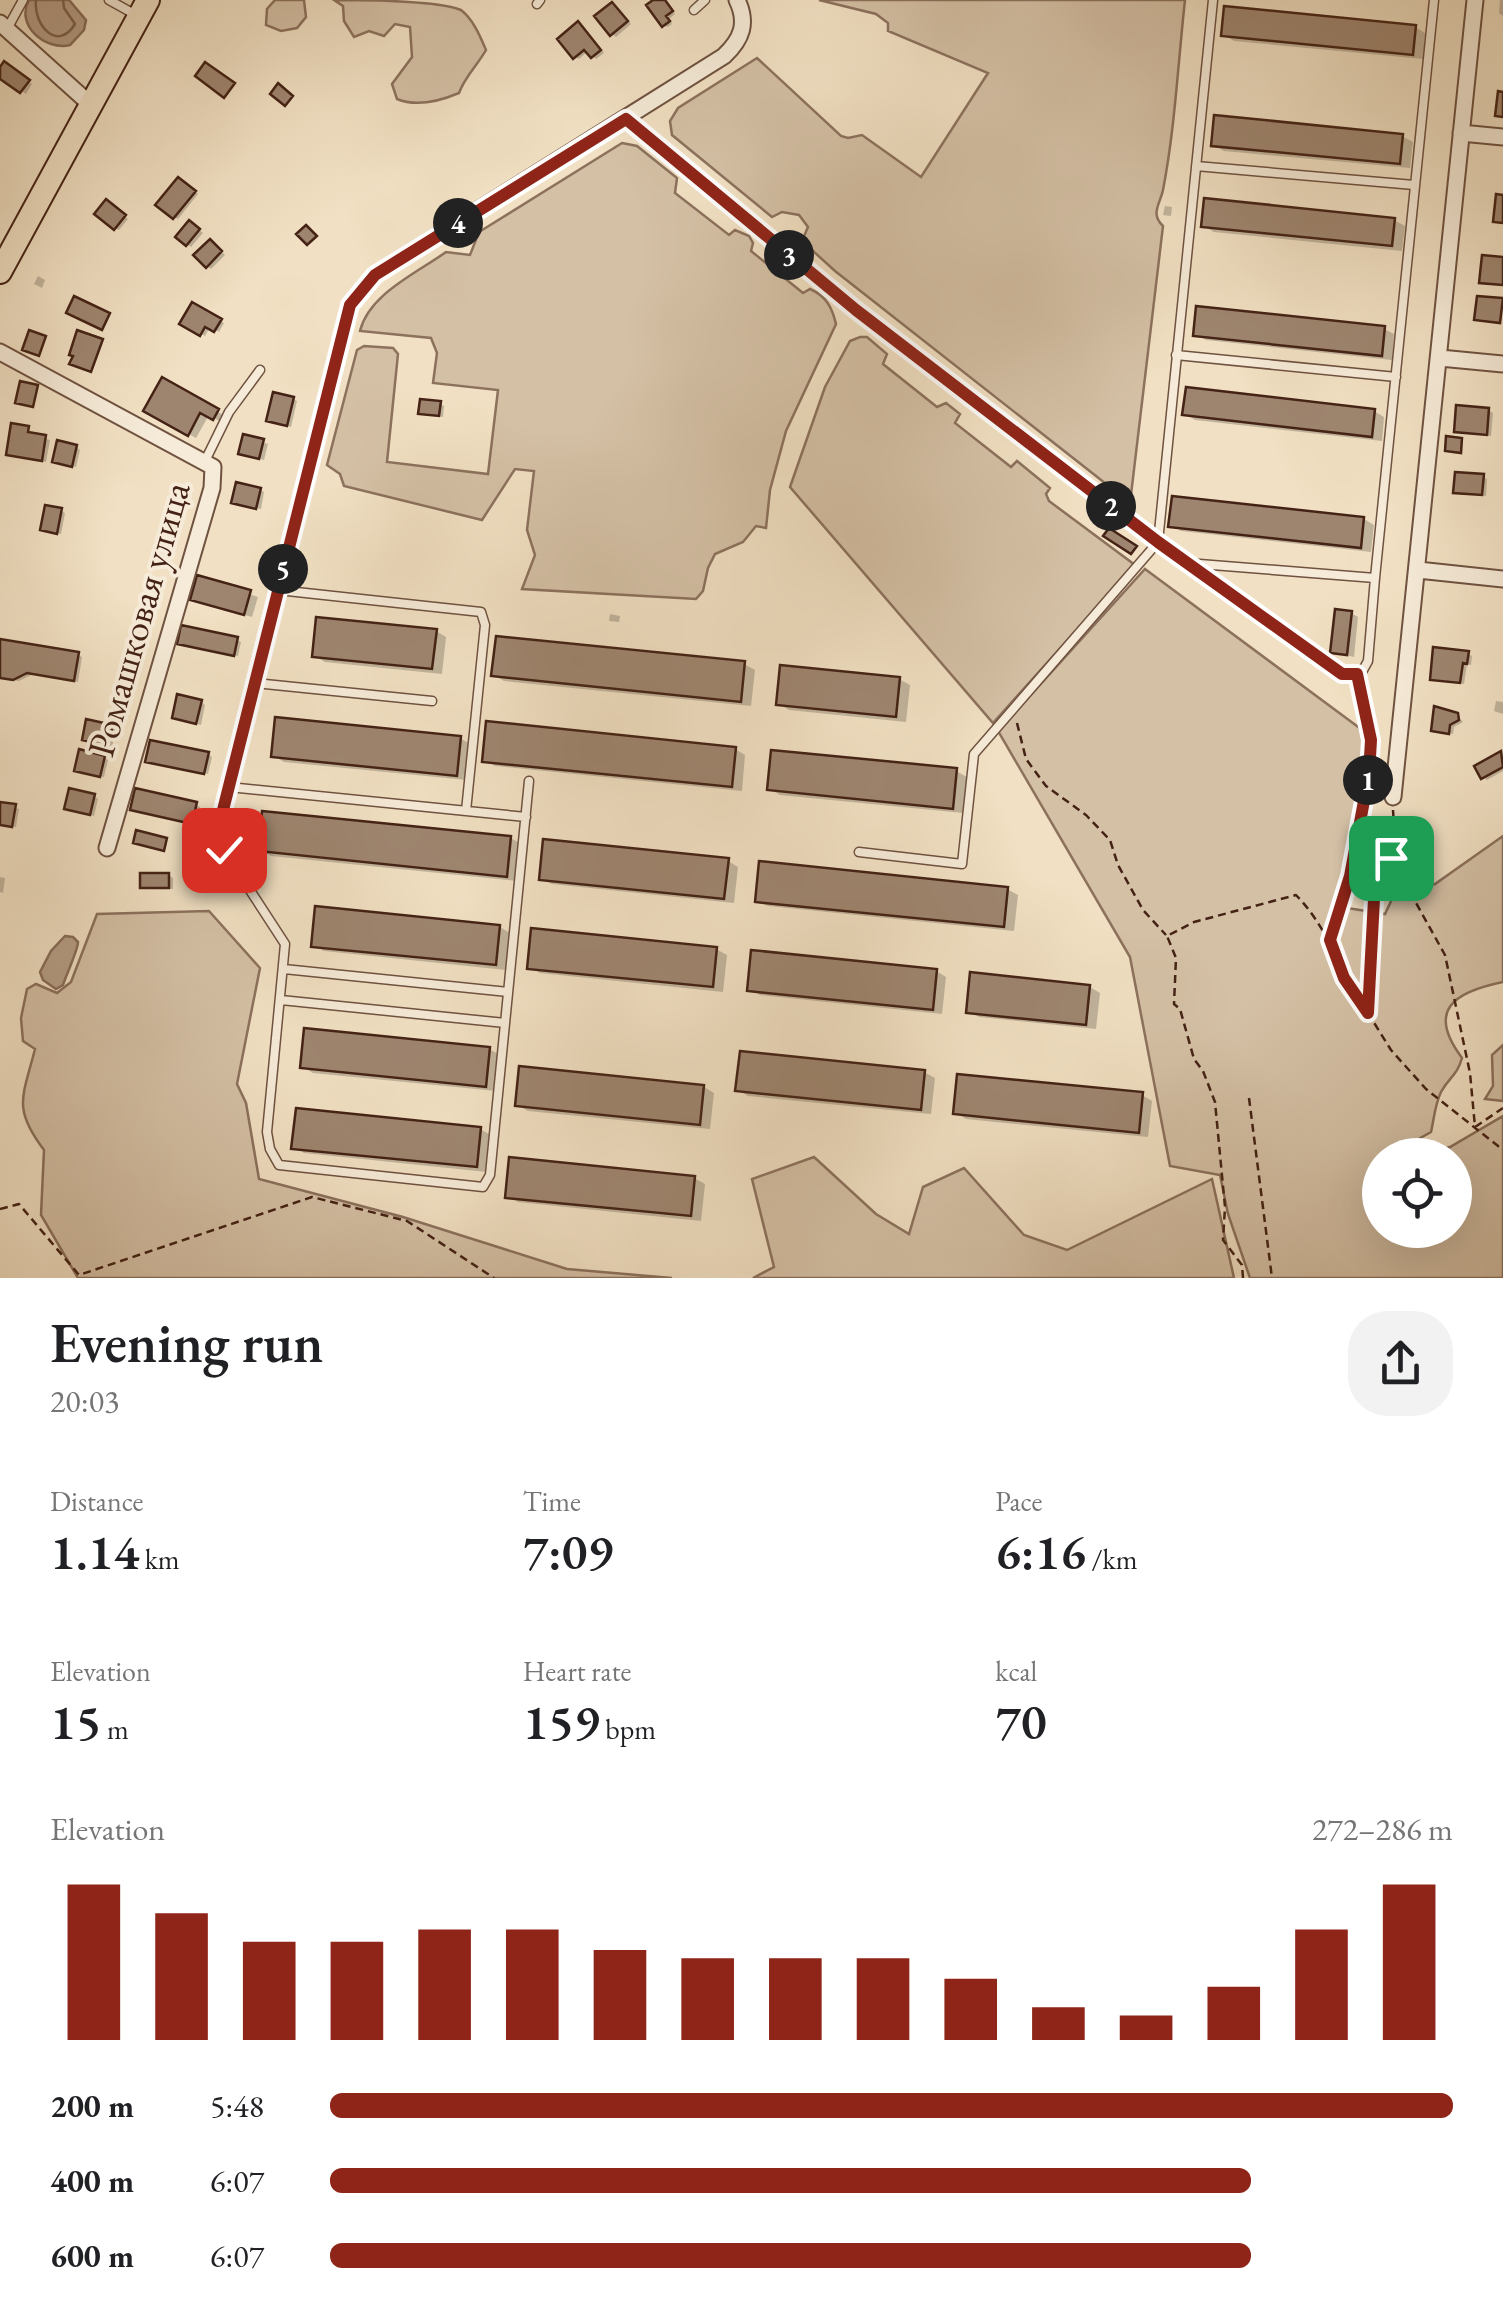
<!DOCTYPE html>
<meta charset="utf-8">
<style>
:root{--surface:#fff;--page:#f2f2f2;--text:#202124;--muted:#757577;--accent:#8f2418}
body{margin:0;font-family:"EB Garamond",serif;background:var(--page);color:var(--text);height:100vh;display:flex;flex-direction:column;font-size:38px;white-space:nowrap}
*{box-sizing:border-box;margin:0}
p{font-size:32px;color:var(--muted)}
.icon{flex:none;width:55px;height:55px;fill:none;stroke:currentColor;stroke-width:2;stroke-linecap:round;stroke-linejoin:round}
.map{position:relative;height:1278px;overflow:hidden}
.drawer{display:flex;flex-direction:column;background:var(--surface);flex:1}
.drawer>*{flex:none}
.tools{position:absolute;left:1362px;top:1138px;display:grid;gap:20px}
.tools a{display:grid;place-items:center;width:110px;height:110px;border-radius:50%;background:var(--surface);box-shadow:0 10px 40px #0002;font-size:50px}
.pin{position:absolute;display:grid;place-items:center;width:85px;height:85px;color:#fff;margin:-42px;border-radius:20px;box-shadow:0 5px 15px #0006}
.km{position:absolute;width:50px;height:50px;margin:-25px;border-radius:50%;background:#222;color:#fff;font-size:28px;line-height:50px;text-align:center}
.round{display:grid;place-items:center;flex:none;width:105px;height:105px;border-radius:40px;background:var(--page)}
.headline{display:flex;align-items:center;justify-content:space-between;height:170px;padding:0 50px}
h1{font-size:55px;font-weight:600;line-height:75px}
.metrics{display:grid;grid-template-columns:repeat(3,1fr);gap:15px;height:170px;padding:10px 50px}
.metrics div{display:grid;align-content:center}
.metrics b{font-size:50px;font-weight:600}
.metrics small{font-size:28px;font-weight:400}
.metrics p{font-size:28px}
.chart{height:280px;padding:20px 50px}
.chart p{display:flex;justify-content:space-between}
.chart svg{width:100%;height:180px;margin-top:10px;stroke:var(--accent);stroke-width:6}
ul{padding:0 50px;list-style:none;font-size:32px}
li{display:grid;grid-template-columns:160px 120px 1fr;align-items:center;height:75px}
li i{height:25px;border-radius:12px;background:var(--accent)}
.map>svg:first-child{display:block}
.green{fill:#d4c0a5;stroke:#8c715d;stroke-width:2.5}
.water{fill:#b69f88;stroke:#886d5a;stroke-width:2.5}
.shadow{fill:#0003}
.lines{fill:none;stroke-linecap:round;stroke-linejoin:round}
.shore{stroke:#7d604e;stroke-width:2.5}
.building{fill:#9e856f;stroke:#442215;stroke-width:2.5}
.service-casing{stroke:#6f5240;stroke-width:11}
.minor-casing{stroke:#6f5240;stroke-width:19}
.primary-casing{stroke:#442215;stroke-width:26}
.path{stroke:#442215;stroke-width:2.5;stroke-dasharray:8 5;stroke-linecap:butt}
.service{stroke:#f6ebd8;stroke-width:8}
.minor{stroke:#f6ebd8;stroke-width:15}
.primary{stroke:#f1e0c3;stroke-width:22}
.route-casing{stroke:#fff;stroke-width:20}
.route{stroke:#8f2418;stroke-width:12}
.labels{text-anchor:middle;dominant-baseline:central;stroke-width:8;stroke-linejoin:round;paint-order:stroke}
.street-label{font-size:38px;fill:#442215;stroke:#f6ebd8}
</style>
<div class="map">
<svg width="1503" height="1278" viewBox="0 0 1503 1278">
<rect width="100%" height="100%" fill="#f1e0c3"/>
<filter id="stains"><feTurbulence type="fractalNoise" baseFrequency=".002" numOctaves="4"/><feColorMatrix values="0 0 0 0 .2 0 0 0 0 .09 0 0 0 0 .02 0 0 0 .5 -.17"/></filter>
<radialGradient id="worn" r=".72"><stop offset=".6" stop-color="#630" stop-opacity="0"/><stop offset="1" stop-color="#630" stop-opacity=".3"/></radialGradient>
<path class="green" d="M275,0H304L306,17L297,28L281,31L266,25L267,9Z
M334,0C366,0 436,0 461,10C473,19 480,36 486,50C477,66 465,76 459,93C440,101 416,107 397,99L392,84L412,57L410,27L395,24L384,36L369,31L354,37L344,21L343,6Z
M819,0H1185C1178,63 1175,128 1163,190C1160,204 1150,214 1163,226L1131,495L1124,498L835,271L802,241L808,227L799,215L782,212L772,217L672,135L670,121L678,108L757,58L841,136L848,138L862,135L921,177L988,73L888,31V23L876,14Z
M622,143L637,146L677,178L675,193L729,235L735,230L749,236L753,243L751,251L803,293L810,289C826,296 832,307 836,324L786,431L770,490L766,528L756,526L743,542L715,554L708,568L703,591L696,599L522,589L535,555L527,530L534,471L515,469L482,520L344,486L340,474L327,465L357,350L364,346L393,348L398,354L387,462L488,474L498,390L433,383L437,353L431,338L360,331C369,294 417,273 446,252L470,255L479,232Z
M860,337H867L887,354L883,364L937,407L946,403L960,414L955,423L1011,467L1017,461L1050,488L1046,494L1049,501L1135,565L993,723L790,487L825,387L850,341Z
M1145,569L1365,732C1381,777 1345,857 1341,907L1385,914L1392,899L1404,890L1435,884L1503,836V982C1454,992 1426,1010 1462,1058C1457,1076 1449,1077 1441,1092C1435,1104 1434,1119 1431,1132L1390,1155H1380V1162L1375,1166H1380V1230H1455V1155H1421L1450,1147L1503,1116V1278H1250L1228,1214L1220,1175L1170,1166L1130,957L998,731Z
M209,911L260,968L237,1084L246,1103L259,1179L403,1217L567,1269L672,1278H78L41,1215L44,1150C12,1108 23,1097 35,1049L23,1041L21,1018L27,989L36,984L57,993L71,982L97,914Z
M1503,1045V1101L1485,1099L1493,1086L1492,1055Z
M814,1157L876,1214L909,1234L923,1187L964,1168L1024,1235L1067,1250L1212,1179L1234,1278H753L774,1267L752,1179Z"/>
<path class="water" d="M29,0H69L86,20L84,30L70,45C45,51 15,25 29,0Z
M65,936L73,937L78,942C78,950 66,975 63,985L56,989L43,980L40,972L51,951Z"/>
<path class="shadow" d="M657,0H666L675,14L669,19L672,24L668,27L663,25Z
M1500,0H1503V16L1499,13Z
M612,5L631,24L616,37L612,34Z
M582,27L604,53L596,59L588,51L579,59L575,57Z
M1415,27L1425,33L1423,59L1234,41L1224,35Z
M5,65L32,84L26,94L0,76Z
M1402,136L1413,142L1410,168L1224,151L1214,145Z
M183,182L198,194L178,219L174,217Z
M110,205L128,219L119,230L115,228Z
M1165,206L1172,207L1171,216L1163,215Z
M1394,220L1405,226L1402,251L1214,232L1204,226Z
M194,225L203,233L191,247L187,244Z
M214,244L225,255L211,269L207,266Z
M38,276L45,280L42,288L34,284Z
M193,305L224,323L219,332L210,327L205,336L182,323Z
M1384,329L1394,334L1392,360L1206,340L1196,334Z
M163,380L225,416L221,422L209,415L196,438L146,410Z
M293,399L297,401L291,427L273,422Z
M440,404L444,406L443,417L421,413Z
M1488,410L1493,413L1491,436L1457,431Z
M1374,411L1384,417L1382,441L1195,420L1185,414Z
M28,429L32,435L50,440L46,462L13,456Z
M245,437L268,444L264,460L245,455Z
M76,447L80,450L76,467L59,463Z
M1483,477L1487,479L1486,496L1456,492Z
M260,490L264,492L261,509L238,504Z
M61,511L65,513L61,534L47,531Z
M1364,519L1374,525L1371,552L1181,531L1171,525Z
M198,578L258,597L252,617L200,603Z
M1351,613L1358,617L1354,657L1333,652Z
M610,614L620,616L619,622L609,621Z
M436,631L446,637L442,674L325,662L315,656Z
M237,640L241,642L238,656L184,645Z
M0,642L78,655L82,657L78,682L33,674L19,681L0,678Z
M1468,654L1472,656L1471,665L1467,664L1464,684L1432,678Z
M744,664L755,670L751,706L504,681L494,675Z
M899,679L910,685L906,722L789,710L779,704Z
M1496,701L1503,702V714L1494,711Z
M201,702L205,705L201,725L179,720Z
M1457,715L1463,722L1454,727L1453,734L1433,730Z
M112,727L116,730L112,747L89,741Z
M460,738L470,744L467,780L284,762L274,756Z
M735,749L745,755L742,791L495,766L485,760Z
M208,754L212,757L208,774L152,763Z
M1501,754L1503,771L1487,780L1483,777Z
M104,758L108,760L104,777L81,772Z
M956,771L967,777L963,813L780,795L770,789Z
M94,796L98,799L94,816L71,810Z
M0,804L19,809L16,827L4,826Z
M196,805L200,807L196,825L138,812Z
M511,838L521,844L517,881L271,856L260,850Z
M728,861L738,867L734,903L552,884L541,879Z
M168,875L173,878V889L143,886Z
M0,877L5,878L3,893L0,892Z
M1007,889L1018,895L1014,931L768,906L757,901Z
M500,927L510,933L506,970L324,951L313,945Z
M716,949L727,955L723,992L540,973L530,967Z
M936,971L946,977L942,1014L760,995L749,989Z
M1090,987L1100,993L1096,1029L979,1017L969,1011Z
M489,1049L500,1055L496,1091L313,1073L303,1067Z
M924,1072L935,1078L931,1114L748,1096L738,1090Z
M704,1087L714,1093L710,1129L528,1111L517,1105Z
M1142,1095L1152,1101L1148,1137L966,1119L956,1113Z
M480,1129L491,1135L487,1172L304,1153L294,1147Z
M694,1178L705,1184L701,1221L518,1202L508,1196Z"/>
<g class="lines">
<path class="shore" d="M36,0C33,24 57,53 75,24L64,8L63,0"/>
</g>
<path class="building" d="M653,0H665L673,11L666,16L670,21L662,27L646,5Z
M612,2L628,21L610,36L594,16Z
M1224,6L1416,25L1413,55L1221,36Z
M578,21L601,50L591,58L584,50L573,59L557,39Z
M4,61L30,80L20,93L0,79V67Z
M205,62L235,83L224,98L195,76Z
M278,83L293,96L285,106L270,94Z
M1498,91L1503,92V117L1495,116Z
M1214,115L1403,134L1400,164L1211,146Z
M178,177L196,191L173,219L155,205Z
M1496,194L1503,195V223L1493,222Z
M1204,198L1395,218L1392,246L1201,227Z
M106,199L126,215L114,230L94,214Z
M189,220L200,229L186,246L175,237Z
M306,225L317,236L307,245L296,234Z
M210,239L222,251L206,268L193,255Z
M1482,255L1503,257V285L1479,283Z
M74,296L110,313L102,330L66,313Z
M1477,296L1503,298L1500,323L1474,320Z
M192,302L222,319L214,332L205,327L200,336L179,324Z
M1196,306L1385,326L1382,356L1193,336Z
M29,330L46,336L39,356L22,350Z
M77,330L103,339L91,372L69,364L73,356L69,355Z
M162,377L219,409L213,420L200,413L188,436L143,411Z
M20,381L38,385L33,407L15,403Z
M1186,387L1375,409L1372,437L1182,415Z
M273,392L294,397L287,426L266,421Z
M420,399L441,401L439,416L418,414Z
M1456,405L1489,408L1487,435L1454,432Z
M11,423L29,426L28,432L46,435L42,461L6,455Z
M243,434L264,439L259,459L238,454Z
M1446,436L1462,438L1461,453L1445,451Z
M57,440L77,445L72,467L52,462Z
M1455,472L1484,474L1482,495L1453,493Z
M236,482L261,488L256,509L231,503Z
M1172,496L1364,517L1361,548L1168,527Z
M45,505L62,508L57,534L40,530Z
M1109,528L1137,546L1131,554L1103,536Z
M197,575L251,590L244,615L190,600Z
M1335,609L1352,611L1347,655L1330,653Z
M316,617L437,629L432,669L312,657Z
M181,625L238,637L234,656L177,644Z
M496,636L745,661L741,702L491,676Z
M0,639L79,652L74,681L27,673L13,680L0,678Z
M1433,647L1469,651L1467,664L1463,663L1460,683L1430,680Z
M780,665L900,677L896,717L776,705Z
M177,694L202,700L196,724L172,718Z
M1434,706L1458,713L1459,720L1450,725L1449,734L1431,731Z
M275,717L461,736L457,776L271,757Z
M86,719L113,725L108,746L82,740Z
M486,721L736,747L732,787L482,762Z
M150,740L209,752L204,774L145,762Z
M79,749L105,756L100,777L74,771Z
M771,750L957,768L953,809L767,790Z
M1501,751L1503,767L1481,779L1474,766Z
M69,788L95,794L90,815L64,809Z
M135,788L197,802L192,824L130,810Z
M0,802L16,804L12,827L0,825Z
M262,811L511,836L507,877L258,851Z
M136,830L167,838L164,851L133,843Z
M543,839L729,858L724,899L539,880Z
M759,861L1008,887L1004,927L755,902Z
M140,873H169V888H140Z
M315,906L500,925L496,965L311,947Z
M531,928L717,947L713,987L527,969Z
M751,950L937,969L933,1010L747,991Z
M970,972L1090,985L1086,1025L966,1013Z
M304,1028L490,1047L486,1087L300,1068Z
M740,1051L925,1070L921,1110L735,1091Z
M519,1066L704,1085L700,1125L515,1106Z
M957,1074L1143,1092L1139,1133L953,1114Z
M296,1108L481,1127L477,1167L291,1149Z
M509,1157L695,1176L691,1216L505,1198Z"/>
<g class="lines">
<defs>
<path id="service" d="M109,0L136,15
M537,4L540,0
M694,10L705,0
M7,29L23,0
M626,119L856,310L1187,563L1375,578L1434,0
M1196,166L1414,185
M1176,355L1396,377
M205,461L229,412L260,370
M1190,566L1342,674L1351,677L1363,670L1368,661L1375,578
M278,590L481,612L485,625L466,811
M255,683L432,701
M229,787L526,817
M219,837L220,844L285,944L267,1132L270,1149L279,1165L483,1187L490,1175L529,781
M859,852L962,864L974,754L1158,542L1213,0
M284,969L508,992
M281,1000L505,1023"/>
<path id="minor" d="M0,23L90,104
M1461,133L1503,137
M0,352L213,467L212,488L107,848
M1440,358L1503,364
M1418,570L1503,579
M1393,797L1475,0
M219,837L220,822L350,305L375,275L724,56C742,39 748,23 737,0"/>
<path id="primary" d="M0,272L148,0"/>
</defs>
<use href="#service" class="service-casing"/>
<use href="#minor" class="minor-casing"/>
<use href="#primary" class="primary-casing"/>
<path class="path" d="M1017,723L1026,759L1046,786L1086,815L1110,840L1118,865L1143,910L1166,935
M1393,810L1395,841L1391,858L1375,880L1368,1013L1391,1050L1426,1089L1503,1150
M1391,858L1445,955L1470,1073L1475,1127L1503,1108
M1330,940L1350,876L1369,774L1371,740L1359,686
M1249,1098L1272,1278
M0,1209L19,1204L79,1275L312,1197L407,1221L494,1278
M1243,1278L1242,1265L1223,1240L1225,1207L1215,1102L1203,1071L1194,1059L1180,1009L1174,1004L1176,958L1167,936L1194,922L1296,895C1329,929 1342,974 1368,1013"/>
<use href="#service" class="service"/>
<use href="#minor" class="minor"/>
<use href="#primary" class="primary"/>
</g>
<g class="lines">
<defs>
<path id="route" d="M224,850L218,837L220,822L350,305L375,275L626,119L856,310L1158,542L1342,674H1357L1371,740L1369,774L1350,876L1330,940L1344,978L1368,1013L1375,880L1391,858"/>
</defs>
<use href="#route" class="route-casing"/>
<use href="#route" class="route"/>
</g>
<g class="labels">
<g class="street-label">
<text transform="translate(138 619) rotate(-74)">Ромашковая улица</text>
</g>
</g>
<rect width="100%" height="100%" filter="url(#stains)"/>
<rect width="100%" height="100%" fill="url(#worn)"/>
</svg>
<div class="tools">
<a><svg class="icon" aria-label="locate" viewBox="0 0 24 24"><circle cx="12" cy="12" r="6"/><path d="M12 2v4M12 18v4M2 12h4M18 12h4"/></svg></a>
</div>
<div class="pin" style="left:1391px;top:858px;background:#1e9e55"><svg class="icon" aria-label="arrive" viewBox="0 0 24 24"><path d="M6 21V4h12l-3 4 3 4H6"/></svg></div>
<div class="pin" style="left:224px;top:850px;background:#d93025"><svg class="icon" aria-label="check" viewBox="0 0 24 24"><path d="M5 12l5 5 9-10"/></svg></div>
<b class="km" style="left:1368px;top:780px">1</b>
<b class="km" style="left:1111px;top:506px">2</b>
<b class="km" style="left:789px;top:255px">3</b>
<b class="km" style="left:458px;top:223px">4</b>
<b class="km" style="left:283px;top:569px">5</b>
</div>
<section class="drawer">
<div class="headline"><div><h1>Evening run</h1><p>20:03</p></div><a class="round"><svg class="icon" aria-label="share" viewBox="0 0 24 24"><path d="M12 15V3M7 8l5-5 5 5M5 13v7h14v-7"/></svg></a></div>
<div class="metrics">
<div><p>Distance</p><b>1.14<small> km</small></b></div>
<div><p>Time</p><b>7:09</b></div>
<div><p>Pace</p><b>6:16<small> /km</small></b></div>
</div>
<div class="metrics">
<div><p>Elevation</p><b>15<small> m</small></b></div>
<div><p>Heart rate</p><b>159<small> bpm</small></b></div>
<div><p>kcal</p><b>70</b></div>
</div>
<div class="chart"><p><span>Elevation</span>272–286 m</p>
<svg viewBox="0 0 160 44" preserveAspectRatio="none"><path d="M5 44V6M15 44V13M25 44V20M35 44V20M45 44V17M55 44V17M65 44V22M75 44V24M85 44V24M95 44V24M105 44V29M115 44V36M125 44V38M135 44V31M145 44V17M155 44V6"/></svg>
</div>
<ul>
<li><b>200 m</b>5:48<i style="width:100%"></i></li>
<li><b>400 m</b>6:07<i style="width:82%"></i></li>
<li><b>600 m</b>6:07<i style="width:82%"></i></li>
</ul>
</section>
